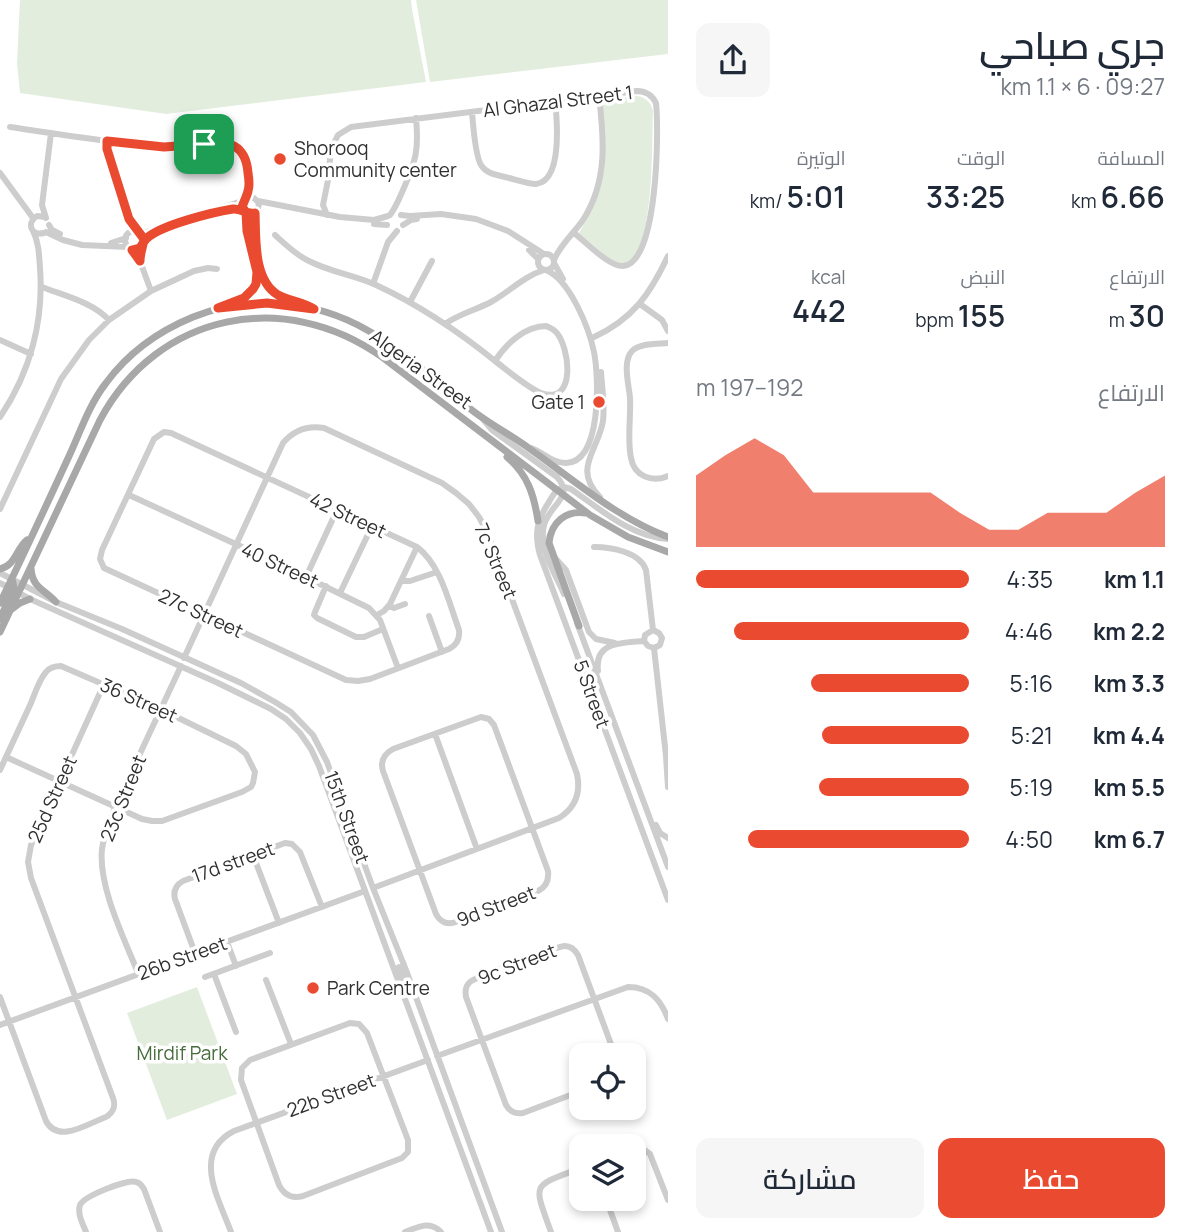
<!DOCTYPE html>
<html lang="ar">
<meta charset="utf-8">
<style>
:root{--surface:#fff;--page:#f6f6f7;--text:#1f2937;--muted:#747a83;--accent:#ea4b30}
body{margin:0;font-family:Manrope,Cairo,sans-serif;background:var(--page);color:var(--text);direction:rtl;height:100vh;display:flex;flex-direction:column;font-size:26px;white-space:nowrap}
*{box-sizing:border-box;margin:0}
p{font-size:23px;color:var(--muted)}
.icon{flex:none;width:38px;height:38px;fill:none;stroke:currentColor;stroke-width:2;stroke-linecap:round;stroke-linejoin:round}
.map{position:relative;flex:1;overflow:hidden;direction:ltr}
.side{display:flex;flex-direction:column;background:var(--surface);width:525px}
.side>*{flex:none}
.tools{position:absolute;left:569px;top:1043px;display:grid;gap:14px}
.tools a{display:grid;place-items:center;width:77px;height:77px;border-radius:14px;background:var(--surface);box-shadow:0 4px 10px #0003;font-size:35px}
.pin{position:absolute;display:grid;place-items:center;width:60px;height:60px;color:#fff;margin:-30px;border-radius:14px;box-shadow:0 4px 10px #0006}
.round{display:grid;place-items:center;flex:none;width:74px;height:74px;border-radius:14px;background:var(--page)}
.summary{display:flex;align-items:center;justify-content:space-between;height:119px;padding:0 28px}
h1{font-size:38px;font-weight:600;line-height:52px}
.figures{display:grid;grid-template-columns:repeat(3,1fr);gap:10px;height:119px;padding:7px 28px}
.figures div{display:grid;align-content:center}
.figures b{font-size:30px;font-weight:600}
.figures small{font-size:19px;font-weight:400}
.figures p{font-size:19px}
.chart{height:196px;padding:14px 28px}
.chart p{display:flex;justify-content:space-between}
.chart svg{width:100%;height:126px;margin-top:7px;fill:var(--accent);opacity:.7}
.cta{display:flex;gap:14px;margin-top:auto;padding:14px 28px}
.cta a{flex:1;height:80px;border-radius:14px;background:var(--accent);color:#fff;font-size:28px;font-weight:600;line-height:80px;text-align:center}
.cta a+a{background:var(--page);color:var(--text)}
ul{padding:0 28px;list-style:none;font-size:23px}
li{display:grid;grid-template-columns:112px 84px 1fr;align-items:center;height:52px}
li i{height:18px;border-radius:9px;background:var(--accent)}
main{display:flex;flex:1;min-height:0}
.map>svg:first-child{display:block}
.green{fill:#e3edde}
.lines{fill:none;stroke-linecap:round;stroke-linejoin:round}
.minor{stroke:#cdcdcd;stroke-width:6}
.major{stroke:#a8a8a8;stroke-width:7}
.route-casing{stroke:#fff;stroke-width:14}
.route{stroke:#ea4b30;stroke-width:9}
.poi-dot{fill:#ea4b30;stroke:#fff;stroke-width:2.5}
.labels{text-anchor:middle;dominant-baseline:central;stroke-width:7;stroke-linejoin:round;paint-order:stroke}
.street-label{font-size:19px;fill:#303030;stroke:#fff}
.poi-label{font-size:19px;fill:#303030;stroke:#fff;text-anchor:start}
.park-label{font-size:19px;fill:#486d3c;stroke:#fff}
</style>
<main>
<section class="side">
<div class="summary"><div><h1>جري صباحي</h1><p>09:27 · 6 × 1.1 km</p></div><a class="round"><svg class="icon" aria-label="share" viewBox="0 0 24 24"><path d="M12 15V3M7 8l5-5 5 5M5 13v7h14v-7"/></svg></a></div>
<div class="figures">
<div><p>المسافة</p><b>6.66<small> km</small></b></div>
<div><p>الوقت</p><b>33:25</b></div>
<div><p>الوتيرة</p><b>5:01<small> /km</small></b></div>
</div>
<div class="figures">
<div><p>الارتفاع</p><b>30<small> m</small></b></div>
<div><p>النبض</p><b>155<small> bpm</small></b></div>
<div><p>kcal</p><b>442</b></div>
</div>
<div class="chart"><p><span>الارتفاع</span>192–197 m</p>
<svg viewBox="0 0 160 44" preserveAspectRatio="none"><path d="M0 44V19L10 12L20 6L30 12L40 25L50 25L60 25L70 25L80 25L90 32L100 38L110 38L120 32L130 32L140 32L150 25L160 19V44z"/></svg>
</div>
<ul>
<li><b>1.1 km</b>4:35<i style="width:100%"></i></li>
<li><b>2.2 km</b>4:46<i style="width:86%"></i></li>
<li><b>3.3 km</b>5:16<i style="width:58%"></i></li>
<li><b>4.4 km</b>5:21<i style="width:54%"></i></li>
<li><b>5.5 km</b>5:19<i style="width:55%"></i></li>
<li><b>6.7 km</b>4:50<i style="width:81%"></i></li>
</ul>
<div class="cta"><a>حفظ</a><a>مشاركة</a></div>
</section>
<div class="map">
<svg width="668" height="1232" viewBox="0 0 668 1232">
<rect width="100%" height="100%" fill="#fff"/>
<path class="green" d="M20,0H411L412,9L426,82L166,114L20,93L17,63Z
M416,0H668V54L430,82Z
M638,96C647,99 650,101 653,111C652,142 654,241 631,260C628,264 621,264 616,265L579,233L591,211L602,178L601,105L603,101L607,99Z
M197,987L237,1094L167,1120L127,1013Z"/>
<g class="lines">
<path class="minor" d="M472,112C473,124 475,155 481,165C487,175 499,175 509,178C517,180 528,184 536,184C563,181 557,119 555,100
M10,127C45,132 81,138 117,142C136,145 156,148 176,147C191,146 215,138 229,143C250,152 253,182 245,199
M107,141V149L129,219L138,232
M0,173L33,218
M258,201L340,217L374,220L388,216
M255,213H248L243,209V202L247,198H254L259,203L258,209L255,213C256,238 253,280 278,295C288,300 300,301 310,306
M327,215L323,205L328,180L331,149L338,135L351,127L637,91C646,91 652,95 656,103C659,130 658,264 623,266C609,267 585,241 574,233
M390,215C396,207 399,199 403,190C416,161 419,150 416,118
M401,215L410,216L441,214L476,219L508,231L544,254
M46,218L42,205L51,133
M374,224L387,225
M49,225L52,230L60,234
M403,225L411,220L417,219
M125 240a9 9 0 1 1 18 0a9 9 0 1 1-18 0Z
M46,232L63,240L82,245L128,247
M44,233C31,236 26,223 37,216L45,217
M140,233C156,232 173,221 188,216C207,210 226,208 244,200
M275,235C286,245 296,255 309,261C330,272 354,275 376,285C419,305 458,331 495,361
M144,242L149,236L156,233
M111,243L126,238
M132,250L140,261L151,291
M529,250L538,259
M538 262a8 8 0 1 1 16 0a8 8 0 1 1-16 0Z
M554,260C560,245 574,233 583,220C608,181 604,139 599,96
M554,263L563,279
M373,284L388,242L397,231
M42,287C65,296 92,302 109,320
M410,302L432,261
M640,304L662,320L668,331
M223,305C232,302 242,301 249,294C265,279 252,253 248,235C247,228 246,220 246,212
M445,324C459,314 476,310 491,302C509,292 524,276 544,270
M546,326C550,328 552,328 556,332C570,347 577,406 541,393C528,388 507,370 495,361C506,344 525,326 546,326Z
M594,337C633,319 650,294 668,256
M0,340L31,354
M668,343C657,344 640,343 632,351C622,362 629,385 630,398C631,417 627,440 631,458C634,476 652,483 668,476
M0,417C30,373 44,321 40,268C39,255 39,243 33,231
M483,419L492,430L557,477C575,497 550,504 544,525C538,548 555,573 564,594
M164,432L171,433L417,547C441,565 449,603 459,630C460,639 457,645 449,649L370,679L358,681L346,680L104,568L100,559L102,550L154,439Z
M531,448C543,452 552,463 566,463C602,462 599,377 594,352C589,328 570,280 546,270
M129,495L277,563L369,608L380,620L398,668
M600,497C572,469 598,451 603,421C605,404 602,388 601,372
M0,509L61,379L89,340L109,320L151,291L194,271L208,268L217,269
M668,539C631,537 600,509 571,489L564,487C556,489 553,495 549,502C537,520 534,534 540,555L668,900
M594,547C611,547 640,552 646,570L653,630
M556,559L566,570L589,632L596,639L615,643
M0,573L56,602L122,629L241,683L275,702L291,712L313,735L327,762L373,888L406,970L502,1232
M306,577L337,510
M401,581H410L437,572
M0,583L30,599L218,683L271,709L286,719L300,733L311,749L319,766L491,1232
M326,586L315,612L314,615L317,618L356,637H364L383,629
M340,593L372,526
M389,606L394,608L405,604
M377,615L384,611L390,604L417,547
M429,616L442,652
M577,623L668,867
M654,648L666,756L668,787
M184,658L283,443C294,430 307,425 324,428L442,483L456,493L469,504L479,517L487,532L577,774C581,793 575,808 559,818L373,888
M598,671C594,641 623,643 644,641L648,646L654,648L660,645L662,638L659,633L653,630L645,635L644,641
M481,717L489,719L494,725L548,871C549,880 546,887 538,891L456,922C447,925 440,922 436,914L383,771C380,761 384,754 393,749Z
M435,734L477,849
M0,770C10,748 21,725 31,703C35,693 39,680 46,672C50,667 55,666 61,666L160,709L236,746L246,754L255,772L253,783L251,787L242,792L162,821H152L142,819L6,757
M656,825L660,833L668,838
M253,855L279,923
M227,942L236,966
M195,953L175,899C173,891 176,885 183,881L285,843L292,844L300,852L322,907
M399,967L408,990L410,991L413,989
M138,973C124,938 98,886 102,849C104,834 110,821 115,807L181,666
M214,974L236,1032
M205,977L270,953
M266,980L291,1044
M0,997L46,1121C58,1144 87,1124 106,1117C113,1113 116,1106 113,1098L31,878L28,862L31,845L104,684
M350,1023L359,1024L367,1033L408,1140V1152L402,1158L303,1196C292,1199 284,1195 279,1185L241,1080L242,1068L250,1060Z
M0,1025L365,891
M437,1056L628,987C650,987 661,1000 668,1019
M581,1091L523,1113C515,1114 510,1112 506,1105L466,997C465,991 465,986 470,982C475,977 558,946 565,946C571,946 575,950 578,955L615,1055
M634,1150L643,1149L650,1154L668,1200
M606,1199L618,1232
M86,1232C83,1224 77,1214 80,1205C84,1196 127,1179 136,1182C141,1183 141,1185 144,1189L160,1232
M231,1232C219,1199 191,1153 234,1131L428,1060
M405,1232C418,1227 430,1220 441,1232
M551,1232C533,1182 531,1187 581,1168"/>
<path class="major" d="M507,457C528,475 534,495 538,521
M31,568C32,588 44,589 56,602
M0,569C16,565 16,549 27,540
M0,603C24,554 47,504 70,454C81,430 89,405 106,383C128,353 159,331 193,317C249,294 315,300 367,330C404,350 436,381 468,407C487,423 510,434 530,449C574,480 617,518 668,537
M12,609L20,603L30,599
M0,619L14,587L12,579
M579,626L549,543C551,522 566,510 586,513
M0,632L100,420C158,312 285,288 382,357L590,515L628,537L668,552"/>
</g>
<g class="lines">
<defs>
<path id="route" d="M204,144L164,147L107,141V149L129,219L144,239C143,247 140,253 140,261L132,250L140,248C142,245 144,241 146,239C160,225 214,212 233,209C241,208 247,215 255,213C256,238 253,280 278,295C290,301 303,302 314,309L267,303L218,308L244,298L253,289L256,284L257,272L247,231L246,212L242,207C244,201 247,196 248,191C250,185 249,179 248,173C246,145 228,139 204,144"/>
</defs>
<use href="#route" class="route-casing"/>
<use href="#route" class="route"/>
</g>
<g class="poi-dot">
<circle cx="280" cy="159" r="7"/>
<circle cx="599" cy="402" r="7"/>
<circle cx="313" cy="988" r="7"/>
</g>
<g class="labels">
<g class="street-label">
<text transform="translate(558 101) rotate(-7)">Al Ghazal Street 1</text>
<text transform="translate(421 369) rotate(36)">Algeria Street</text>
<text transform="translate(348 515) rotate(25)">42 Street</text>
<text transform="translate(496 561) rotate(67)">7c Street</text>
<text transform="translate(280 565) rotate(25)">40 Street</text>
<text transform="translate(201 613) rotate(25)">27c Street</text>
<text transform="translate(592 694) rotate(70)">5 Street</text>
<text transform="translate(139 700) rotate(24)">36 Street</text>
<text transform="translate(123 798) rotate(-68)">23c Street</text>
<text transform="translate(52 799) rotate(-66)">25d Street</text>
<text transform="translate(347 817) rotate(70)">15th Street</text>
<text transform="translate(233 862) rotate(-20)">17d street</text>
<text transform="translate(496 906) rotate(-21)">9d Street</text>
<text transform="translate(182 958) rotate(-20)">26b Street</text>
<text transform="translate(517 964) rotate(-21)">9c Street</text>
<text transform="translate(331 1095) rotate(-20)">22b Street</text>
</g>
<g class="poi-label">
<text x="294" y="148">Shorooq<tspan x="294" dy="22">Community center</tspan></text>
<text x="585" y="402" text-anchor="end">Gate 1</text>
<text x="327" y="988">Park Centre</text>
</g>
<g class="park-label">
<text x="182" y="1053">Mirdif Park</text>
</g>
</g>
</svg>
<div class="tools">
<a><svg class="icon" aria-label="locate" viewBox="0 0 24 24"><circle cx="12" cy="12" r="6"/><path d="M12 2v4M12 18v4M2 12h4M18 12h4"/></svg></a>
<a><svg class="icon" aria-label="layers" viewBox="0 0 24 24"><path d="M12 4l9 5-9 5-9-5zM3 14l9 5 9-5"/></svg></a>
</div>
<div class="pin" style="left:204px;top:144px;background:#1e9e55"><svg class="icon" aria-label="arrive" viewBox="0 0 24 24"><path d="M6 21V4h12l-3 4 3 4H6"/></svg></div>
</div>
</main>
